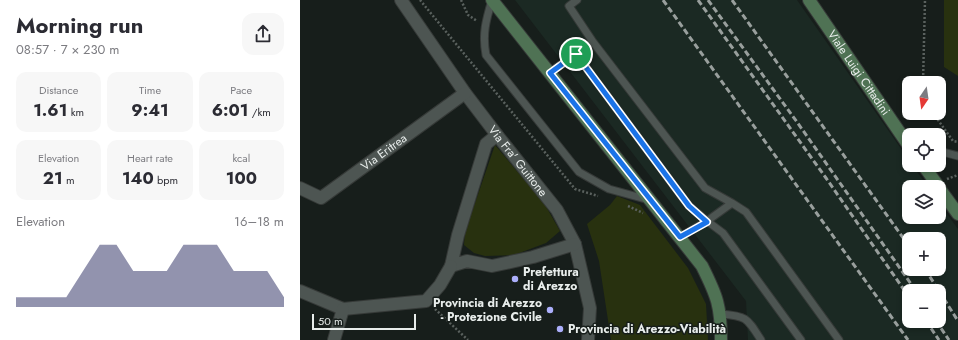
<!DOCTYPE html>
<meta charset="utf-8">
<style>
:root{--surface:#fff;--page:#f7f7f7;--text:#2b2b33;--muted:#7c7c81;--accent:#65668d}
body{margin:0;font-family:Jost,sans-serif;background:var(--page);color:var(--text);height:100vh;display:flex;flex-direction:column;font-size:15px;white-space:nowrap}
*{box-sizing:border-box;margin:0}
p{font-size:13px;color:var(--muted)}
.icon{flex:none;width:22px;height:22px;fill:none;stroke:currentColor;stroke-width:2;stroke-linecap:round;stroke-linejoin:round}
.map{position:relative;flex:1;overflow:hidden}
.panel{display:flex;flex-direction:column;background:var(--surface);width:300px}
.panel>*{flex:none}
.needle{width:26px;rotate:193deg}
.tools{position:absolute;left:602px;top:76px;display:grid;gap:8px}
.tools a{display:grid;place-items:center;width:44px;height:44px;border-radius:8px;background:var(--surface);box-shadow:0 2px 6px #0003;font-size:20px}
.scale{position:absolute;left:12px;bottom:10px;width:104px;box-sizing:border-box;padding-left:4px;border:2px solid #e8edeb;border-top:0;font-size:11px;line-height:14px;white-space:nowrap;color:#e8edeb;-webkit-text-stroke:3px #171e1b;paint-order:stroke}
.pin{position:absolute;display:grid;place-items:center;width:34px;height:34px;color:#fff;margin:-17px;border:2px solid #fff;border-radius:50%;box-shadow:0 1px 4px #0007}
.round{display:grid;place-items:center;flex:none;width:42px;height:42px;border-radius:12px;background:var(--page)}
.overview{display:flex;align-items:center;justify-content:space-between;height:68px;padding:0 16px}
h1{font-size:22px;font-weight:700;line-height:30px}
.stats{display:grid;grid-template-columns:repeat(3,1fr);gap:6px;height:68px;padding:4px 16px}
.stats div{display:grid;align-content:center;border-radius:10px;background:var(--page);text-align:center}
.stats b{font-size:17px;font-weight:700}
.stats small{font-size:11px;font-weight:400}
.stats p{font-size:11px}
.chart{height:112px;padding:8px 16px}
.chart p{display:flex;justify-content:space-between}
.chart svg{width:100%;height:72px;margin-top:4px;fill:var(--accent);opacity:.7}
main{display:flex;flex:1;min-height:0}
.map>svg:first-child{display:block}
.built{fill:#1b2923;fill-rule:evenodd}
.green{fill:#28310f}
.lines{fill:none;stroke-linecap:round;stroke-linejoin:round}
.service-casing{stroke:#363a38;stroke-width:9}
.minor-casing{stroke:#363a38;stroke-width:14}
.secondary-casing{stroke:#363a38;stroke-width:14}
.path{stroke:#5a615e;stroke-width:2.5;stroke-dasharray:2 2;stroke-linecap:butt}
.service{stroke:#4d5552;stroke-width:7}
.minor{stroke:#4d5552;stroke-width:12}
.secondary{stroke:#4f7254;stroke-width:12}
.rail{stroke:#999f9d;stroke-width:3;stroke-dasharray:6 3;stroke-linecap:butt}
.route-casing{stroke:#fff;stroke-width:8}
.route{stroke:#1a73e8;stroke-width:5}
.poi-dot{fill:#acaffb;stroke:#171e1b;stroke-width:1.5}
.labels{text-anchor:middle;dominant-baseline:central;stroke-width:3;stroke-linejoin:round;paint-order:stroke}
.street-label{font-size:12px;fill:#e8edeb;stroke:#171e1b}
.poi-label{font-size:12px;font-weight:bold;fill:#e8edeb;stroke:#171e1b;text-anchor:start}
</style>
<main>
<section class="panel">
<div class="overview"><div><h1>Morning run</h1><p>08:57 · 7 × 230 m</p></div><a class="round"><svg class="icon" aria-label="share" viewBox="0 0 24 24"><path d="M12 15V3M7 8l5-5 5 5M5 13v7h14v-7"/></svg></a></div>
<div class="stats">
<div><p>Distance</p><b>1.61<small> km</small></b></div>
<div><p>Time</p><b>9:41</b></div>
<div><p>Pace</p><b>6:01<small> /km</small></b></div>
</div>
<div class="stats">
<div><p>Elevation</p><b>21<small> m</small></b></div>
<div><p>Heart rate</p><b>140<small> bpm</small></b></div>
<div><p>kcal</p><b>100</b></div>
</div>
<div class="chart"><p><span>Elevation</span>16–18 m</p>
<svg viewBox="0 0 160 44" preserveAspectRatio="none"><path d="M0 44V38L10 38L20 38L30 38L40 22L50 6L60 6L70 22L80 22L90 22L100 6L110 6L120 6L130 22L140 22L150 22L160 38V44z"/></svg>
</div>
</section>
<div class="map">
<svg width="658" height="340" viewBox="0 0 658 340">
<rect width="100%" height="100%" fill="#171e1b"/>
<path class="built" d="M215,0H497L609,160V165H612L628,187H609V217H639V203L658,229V340H448L446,301ZM609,239H639V269H609ZM609,291H639V321H609Z"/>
<path class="green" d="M644,0H658V76L644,67Z
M195,145L244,203L260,231L246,243L214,255L185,256L174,253L164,245L165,232Z
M317,196L340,205L388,268L406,304L408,340H311L299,261L287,224L310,205Z"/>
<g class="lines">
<defs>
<path id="service" d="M192,0C186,20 182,34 186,55L279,172L309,189L349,200
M277,0L269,6L293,42
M249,73L293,42L405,188L432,203L407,221L389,206L276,54
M639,151L658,156
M432,203L446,212L539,340
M380,237L407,221L423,233L501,340
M421,314C447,316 447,318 461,340"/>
<g id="minor">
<path id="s1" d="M101,0L165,93L197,135L257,210L275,244L290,308L288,340"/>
<path d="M197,135L186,144L158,235L151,266L167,261L192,266L233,257L275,244"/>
<path id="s2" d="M0,188L21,198L165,93"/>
<path d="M0,291L43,309L126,301L140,285L151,266"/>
<path d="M34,340L43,309"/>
</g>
<g id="secondary">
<path d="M192,0L402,266C417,296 421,306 421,340"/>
<path id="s3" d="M509,0L609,146"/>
<path d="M623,165L639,187"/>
<path d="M639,188L658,214"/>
</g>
</defs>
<use href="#service" class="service-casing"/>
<use href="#minor" class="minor-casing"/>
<use href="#secondary" class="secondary-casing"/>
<path class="path" d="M120,0L275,189L298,196
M161,0L168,15L177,21
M623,83L625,0
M633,113L653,141L658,142
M603,117L609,112
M647,179L658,175
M328,206L343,213
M135,309L168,340"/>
<use href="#service" class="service"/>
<use href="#minor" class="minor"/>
<use href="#secondary" class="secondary"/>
<path class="rail" d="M363,0L608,340
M398,0L526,178L609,297
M408,0L497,122L616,291
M432,0L609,246
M625,269L639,291
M639,291L658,321
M626,321L639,340
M636,321L649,340"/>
</g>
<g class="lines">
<defs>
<path id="route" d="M276,54L389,206L407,222L380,237L250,73Z"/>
</defs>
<use href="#route" class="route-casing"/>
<use href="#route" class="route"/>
</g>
<g class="poi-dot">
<circle cx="215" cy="279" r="4"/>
<circle cx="250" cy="310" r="4"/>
<circle cx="260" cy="329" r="4"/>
</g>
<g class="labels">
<g class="street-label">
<text stroke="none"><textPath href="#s3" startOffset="88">Viale Luigi Cittadini</textPath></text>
<text stroke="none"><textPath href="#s2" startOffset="101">Via Eritrea</textPath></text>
<text stroke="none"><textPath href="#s1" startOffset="199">Via Fra' Guittone</textPath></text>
</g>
<g class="poi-label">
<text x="223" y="272">Prefettura<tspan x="223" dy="14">di Arezzo</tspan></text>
<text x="242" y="303" text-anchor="end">Provincia di Arezzo<tspan x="242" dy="14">- Protezione Civile</tspan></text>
<text x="268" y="329">Provincia di Arezzo-Viabilità</text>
</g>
</g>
</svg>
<div class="tools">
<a><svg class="needle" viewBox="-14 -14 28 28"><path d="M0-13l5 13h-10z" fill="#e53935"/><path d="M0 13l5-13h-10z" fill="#7c7c81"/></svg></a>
<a><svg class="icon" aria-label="locate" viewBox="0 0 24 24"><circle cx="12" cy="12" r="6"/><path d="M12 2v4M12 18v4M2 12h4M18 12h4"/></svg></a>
<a><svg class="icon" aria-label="layers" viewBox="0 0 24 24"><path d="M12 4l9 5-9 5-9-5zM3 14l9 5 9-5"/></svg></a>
<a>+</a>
<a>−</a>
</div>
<div class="scale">50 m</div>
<div class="pin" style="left:276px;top:54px;background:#1e9e55"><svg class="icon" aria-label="arrive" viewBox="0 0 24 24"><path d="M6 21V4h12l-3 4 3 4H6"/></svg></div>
</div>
</main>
